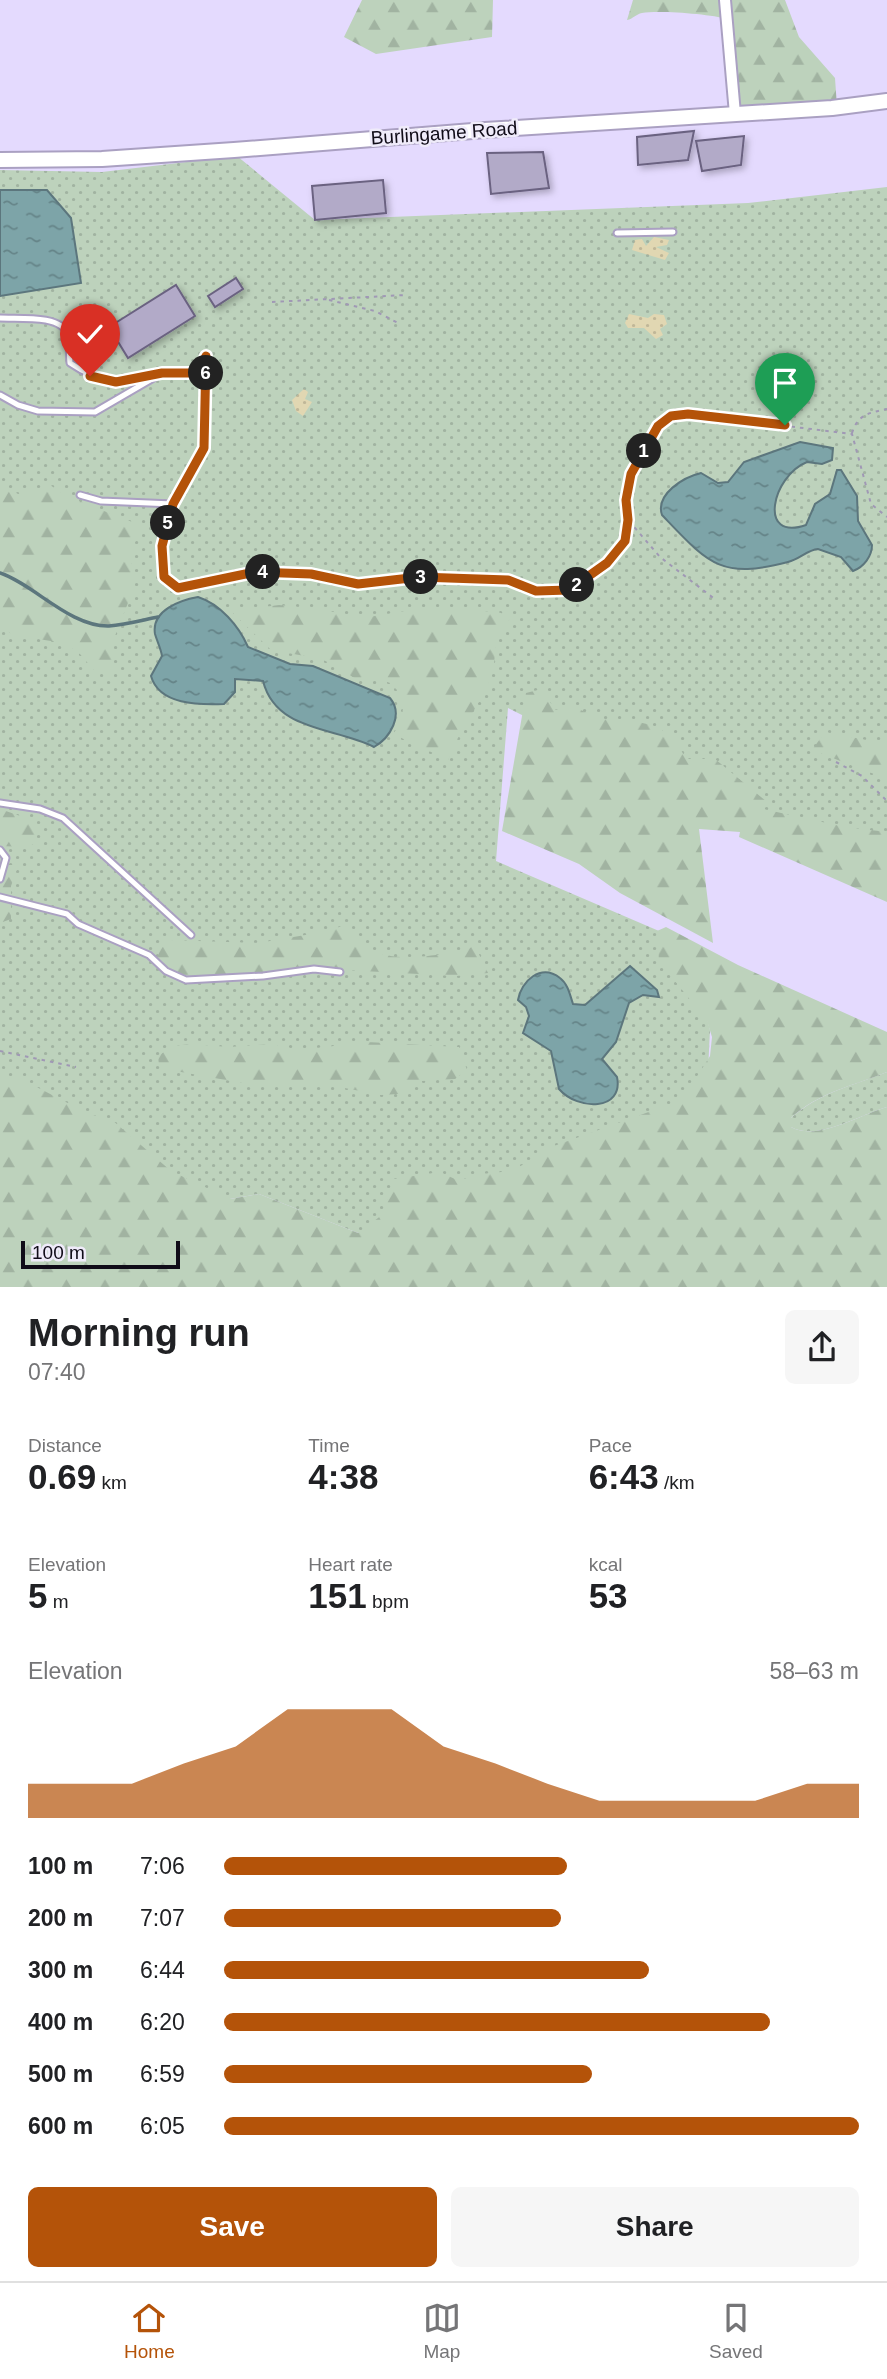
<!DOCTYPE html>
<meta charset="utf-8">
<style>
:root{--surface:#fff;--page:#f6f6f6;--text:#202124;--muted:#757577;--line:#e0e0e0;--accent:#b45309}
body{margin:0;font-family:Helvetica,sans-serif;background:var(--page);color:var(--text);height:100vh;display:flex;flex-direction:column;font-size:26px;white-space:nowrap}
*{box-sizing:border-box;margin:0}
p{font-size:23px;color:var(--muted)}
.icon{flex:none;width:38px;height:38px;fill:none;stroke:currentColor;stroke-width:2;stroke-linecap:round;stroke-linejoin:round}
.map{position:relative;height:1287px;overflow:hidden}
.panel{display:flex;flex-direction:column;background:var(--surface);flex:1}
.panel>*{flex:none}
.scale{position:absolute;left:21px;bottom:18px;width:159px;box-sizing:border-box;padding-left:7px;border:4px solid #100c18;border-top:0;font-size:19px;line-height:24px;white-space:nowrap;color:#100c18;-webkit-text-stroke:5px #efebfa;paint-order:stroke}
.pin{position:absolute;display:grid;place-items:center;width:60px;height:60px;color:#fff;margin:-72px -30px;border-radius:50% 50% 50% 0;rotate:-45deg;box-shadow:0 0 7px #0007}
.pin .icon{rotate:45deg}
.km{position:absolute;width:35px;height:35px;margin:-18px;border-radius:50%;background:#222;color:#fff;font-size:19px;line-height:35px;text-align:center}
.round{display:grid;place-items:center;flex:none;width:74px;height:74px;border-radius:10px;background:var(--page)}
.head{display:flex;align-items:center;justify-content:space-between;height:119px;padding:0 28px}
h1{font-size:38px;font-weight:600;line-height:52px}
.stats{display:grid;grid-template-columns:repeat(3,1fr);gap:10px;height:119px;padding:7px 28px}
.stats div{display:grid;align-content:center}
.stats b{font-size:35px;font-weight:600}
.stats small{font-size:19px;font-weight:400}
.stats p{font-size:19px}
.chart{height:196px;padding:14px 28px}
.chart p{display:flex;justify-content:space-between}
.chart svg{width:100%;height:126px;margin-top:7px;fill:var(--accent);opacity:.7}
.action{display:flex;gap:14px;margin-top:auto;padding:14px 28px}
.action a{flex:1;height:80px;border-radius:10px;background:var(--accent);color:#fff;font-size:28px;font-weight:600;line-height:80px;text-align:center}
.action a+a{background:var(--page);color:var(--text)}
ul{padding:0 28px;list-style:none;font-size:23px}
li{display:grid;grid-template-columns:112px 84px 1fr;align-items:center;height:52px}
li i{height:18px;border-radius:9px;background:var(--accent)}
.tab-bar{display:flex;justify-content:space-around;align-items:center;height:98px;border-top:2px solid var(--line);background:var(--surface);font-size:19px;color:var(--muted)}
.tab-bar a{display:grid;justify-items:center;gap:4px}
.tab-bar .selected{color:var(--accent)}
.map>svg:first-child{display:block}
.grass{fill:url(#grass-dots)}
.forest{fill:url(#forest-firs)}
.sand{fill:url(#sand-dots)}
.water{fill:url(#water-ripples);stroke:#5c767d;stroke-width:2}
.lines{fill:none;stroke-linecap:round;stroke-linejoin:round}
.stream{stroke:#5c767d;stroke-width:3.5}
.building{fill:#b2aac8;stroke:#6b6281;stroke-width:2;filter:url(#shadow)}
.lane-casing{stroke:#aaa0c2;stroke-width:9}
.street-casing{stroke:#aaa0c2;stroke-width:14}
.secondary-casing{stroke:#aaa0c2;stroke-width:18}
.path{stroke:#a098b5;stroke-width:2;stroke-dasharray:3.5 5;stroke-linecap:butt}
.lane{stroke:#fff;stroke-width:5}
.street{stroke:#fff;stroke-width:10}
.secondary{stroke:#fff;stroke-width:14}
.route-casing{stroke:#fff;stroke-width:14}
.route{stroke:#b45309;stroke-width:9}
.labels{text-anchor:middle;dominant-baseline:central;stroke-width:5;stroke-linejoin:round;paint-order:stroke}
.street-label{font-size:19px;fill:#100c18;stroke:#efebfa}
</style>
<div class="map">
<svg width="887" height="1287" viewBox="0 0 887 1287">
<defs>
<pattern id="grass-dots" width="8" height="8" patternUnits="userSpaceOnUse" patternTransform="scale(1.75)"><rect width="8" height="8" fill="#bdd2bc"/><path d="M2 2h.1M6 6h.1" fill="none" stroke="#a1b3a1" stroke-width="1.8" stroke-linecap="round"/></pattern>
<pattern id="forest-firs" width="22" height="20" patternUnits="userSpaceOnUse" patternTransform="scale(1.75)"><rect width="22" height="20" fill="#bdd2bc"/><path d="M5 1l3.5 6h-7zM16 11l3.5 6h-7z" fill="#a1b3a1"/></pattern>
<pattern id="sand-dots" width="8" height="8" patternUnits="userSpaceOnUse" patternTransform="scale(1.75)"><rect width="8" height="8" fill="#e1d7b2"/><path d="M2 2h.1M6 6h.1" fill="none" stroke="#c0b798" stroke-width="1.8" stroke-linecap="round"/></pattern>
<pattern id="water-ripples" width="26" height="14" patternUnits="userSpaceOnUse" patternTransform="scale(1.75)"><rect width="26" height="14" fill="#7da4a8"/><path d="M2 4q2-2 4 0t4 0M15 11q2-2 4 0t4 0" fill="none" stroke="#658488"/></pattern>
<filter id="shadow"><feDropShadow dx="3" dy="3" stdDeviation="3.5" flood-color="#0004"/></filter>
</defs>
<rect width="100%" height="100%" fill="#e4dafe"/>
<path class="grass" d="M237,156L315,220L748,203L887,187V871L679,794L508,708L496,861L687,943L710,1030L707,1092L358,1233L259,1194L160,1211L0,1089V170L102,172Z
M887,1072V1107C861,1114 817,1142 791,1127V1118C820,1092 852,1086 887,1072Z"/>
<path class="forest" d="M362,0H493L492,37L376,54L344,37Z
M633,0H785L799,37L835,78L837,107L736,115L727,19C711,14 658,10 642,13C636,14 633,19 627,20Z
M0,483L18,494L50,485L68,497L140,525C135,544 126,566 135,585L113,641V668L106,674H97L80,654L64,643L12,635L0,624Z
M279,605L319,609L363,618L405,611L464,610L498,612L512,617C486,646 501,655 489,682C477,709 458,732 448,760L393,734L402,721L403,706L398,691L390,683L379,679L358,680L322,659L271,650L231,611Z
M542,689L555,710L575,705C612,738 658,699 686,759H715L767,802L763,809L845,827L887,832V902L739,837L740,832L699,829L713,943L620,893L579,864L502,831L526,693Z
M825,732L887,744V779L812,750Z
M0,809L29,819L36,827L34,844L27,847L0,846Z
M7,865H16L17,869L11,886V919L0,923V876Z
M344,925C358,929 361,941 372,949C393,965 452,954 475,946L488,973L456,976L307,968L197,979L178,975L158,959L159,950L170,940L258,943L329,931Z
M666,927L738,965L887,1032V1072C853,1086 819,1092 791,1118V1127C817,1142 861,1114 887,1107V1287H0V1080H23L89,1114L112,1120L171,1171L230,1199L259,1194L358,1233L382,1215L394,1179L440,1172L459,1181C493,1165 508,1183 540,1151L671,1104L689,1089L710,1056L712,1037L707,1021L659,961L657,931Z
M367,1042L459,1047L467,1070L455,1079L422,1081L398,1094L381,1095L329,1085L248,1084L170,1070L159,1065L158,1056L173,1046L191,1044L229,1047L272,1044L300,1050Z"/>
<path class="sand" d="M654,237L669,240L667,245L656,247L669,253L665,260L632,250L635,240L642,239L646,246Z
M629,314L648,318L654,314L664,315L667,324L660,329L663,335L656,339L644,328H628L625,323Z
M304,389L308,392L305,399L312,402L303,416L296,411L292,400Z"/>
<path class="water" d="M0,190H47L71,218L81,283L0,296Z
M800,442L833,448L832,460L822,464L807,462C772,476 757,542 806,525L815,504L830,494L837,470H841L857,496L858,521L872,545C872,556 864,567 853,571L841,557L818,549C807,550 800,559 788,562C720,580 708,563 662,515C655,494 684,477 701,473L718,483L728,482L744,462Z
M198,597C220,604 239,626 248,647L290,664L313,666L390,698C404,715 390,738 374,747C335,727 276,732 263,681L235,679V692L224,704C199,705 159,705 151,676L162,656C161,649 157,641 155,634C151,610 181,600 198,597Z
M630,966L657,990L659,997L643,995L629,1003L616,1042L602,1059L617,1077C624,1111 578,1111 559,1089L551,1051L523,1033L529,1016L526,1007L518,1000C521,981 541,963 560,978C568,984 570,995 573,1004L585,1005Z"/>
<g class="lines">
<path class="stream" d="M0,573C35,585 70,627 109,626C125,625 143,620 158,617"/>
</g>
<path class="building" d="M694,131L688,160L638,165L637,137Z
M744,136L741,165L702,171L696,141Z
M543,152L549,188L491,194L487,153Z
M383,180L386,213L315,220L312,186Z
M236,278L243,289L215,307L208,296Z
M176,285L195,316L128,358L109,327Z"/>
<g class="lines">
<defs>
<path id="lane" d="M617,233L673,232
M0,318C17,319 62,314 68,335C70,343 69,354 70,363C99,383 122,384 156,375
M0,395L18,405L38,411L95,412L162,373H192L201,367L205,359
M80,495L101,501L173,504L204,448L206,356
M0,803L40,809L63,818L191,935
M0,850L6,858L0,879
M0,897L67,914L78,924L149,955L166,971L186,980L263,976L314,969L340,972"/>
<path id="street" d="M725,0L735,114"/>
<path id="secondary" d="M0,160L102,159L234,150L485,130L832,108L887,101"/>
</defs>
<use href="#lane" class="lane-casing"/>
<use href="#street" class="street-casing"/>
<use href="#secondary" class="secondary-casing"/>
<path class="path" d="M329,300L375,311L400,324
M272,302L406,295
M852,433C858,414 869,413 887,409
M171,512L162,546L164,577L178,588L255,572L311,574L358,584L419,577L508,580L536,591L569,590L607,563L625,541L628,520L626,500L631,474L658,426L671,416L688,414L852,434L871,504L887,517
M629,521L660,557L716,600
M836,762L862,776L887,801
M0,1051L76,1067"/>
<use href="#lane" class="lane"/>
<use href="#street" class="street"/>
<use href="#secondary" class="secondary"/>
</g>
<g class="lines">
<defs>
<path id="route" d="M90,376L116,382L162,373H192L201,367L206,356L204,448L173,504L162,546L164,577L178,588L255,572L311,574L358,584L419,577L508,580L536,591L569,590L607,563L625,541L628,520L626,500L631,474L658,426L671,416L688,414L785,425"/>
</defs>
<use href="#route" class="route-casing"/>
<use href="#route" class="route"/>
</g>
<g class="labels">
<g class="street-label">
<text transform="translate(444 133) rotate(-4)">Burlingame Road</text>
</g>
</g>
</svg>
<div class="scale">100 m</div>
<div class="pin" style="left:785px;top:425px;background:#1e9e55"><svg class="icon" aria-label="arrive" viewBox="0 0 24 24"><path d="M6 21V4h12l-3 4 3 4H6"/></svg></div>
<div class="pin" style="left:90px;top:376px;background:#d93025"><svg class="icon" aria-label="check" viewBox="0 0 24 24"><path d="M5 12l5 5 9-10"/></svg></div>
<b class="km" style="left:644px;top:451px">1</b>
<b class="km" style="left:577px;top:585px">2</b>
<b class="km" style="left:421px;top:577px">3</b>
<b class="km" style="left:263px;top:572px">4</b>
<b class="km" style="left:168px;top:523px">5</b>
<b class="km" style="left:206px;top:373px">6</b>
</div>
<section class="panel">
<div class="head"><div><h1>Morning run</h1><p>07:40</p></div><a class="round"><svg class="icon" aria-label="share" viewBox="0 0 24 24"><path d="M12 15V3M7 8l5-5 5 5M5 13v7h14v-7"/></svg></a></div>
<div class="stats">
<div><p>Distance</p><b>0.69<small> km</small></b></div>
<div><p>Time</p><b>4:38</b></div>
<div><p>Pace</p><b>6:43<small> /km</small></b></div>
</div>
<div class="stats">
<div><p>Elevation</p><b>5<small> m</small></b></div>
<div><p>Heart rate</p><b>151<small> bpm</small></b></div>
<div><p>kcal</p><b>53</b></div>
</div>
<div class="chart"><p><span>Elevation</span>58–63 m</p>
<svg viewBox="0 0 160 44" preserveAspectRatio="none"><path d="M0 44V32L10 32L20 32L30 25L40 19L50 6L60 6L70 6L80 19L90 25L100 32L110 38L120 38L130 38L140 38L150 32L160 32V44z"/></svg>
</div>
<ul>
<li><b>100 m</b>7:06<i style="width:54%"></i></li>
<li><b>200 m</b>7:07<i style="width:53%"></i></li>
<li><b>300 m</b>6:44<i style="width:67%"></i></li>
<li><b>400 m</b>6:20<i style="width:86%"></i></li>
<li><b>500 m</b>6:59<i style="width:58%"></i></li>
<li><b>600 m</b>6:05<i style="width:100%"></i></li>
</ul>
<div class="action"><a>Save</a><a>Share</a></div>
</section>
<nav class="tab-bar">
<a class="selected"><svg class="icon" aria-label="home" viewBox="0 0 24 24"><path d="M3 11l9-7 9 7M6 9v11h12V9"/></svg>Home</a>
<a><svg class="icon" aria-label="map" viewBox="0 0 24 24"><path d="M3 6l6-2 6 2 6-2v14l-6 2-6-2-6 2zM9 4v14M15 6v14"/></svg>Map</a>
<a><svg class="icon" aria-label="saved" viewBox="0 0 24 24"><path d="M7 4h10v16l-5-4-5 4z"/></svg>Saved</a>
</nav>
